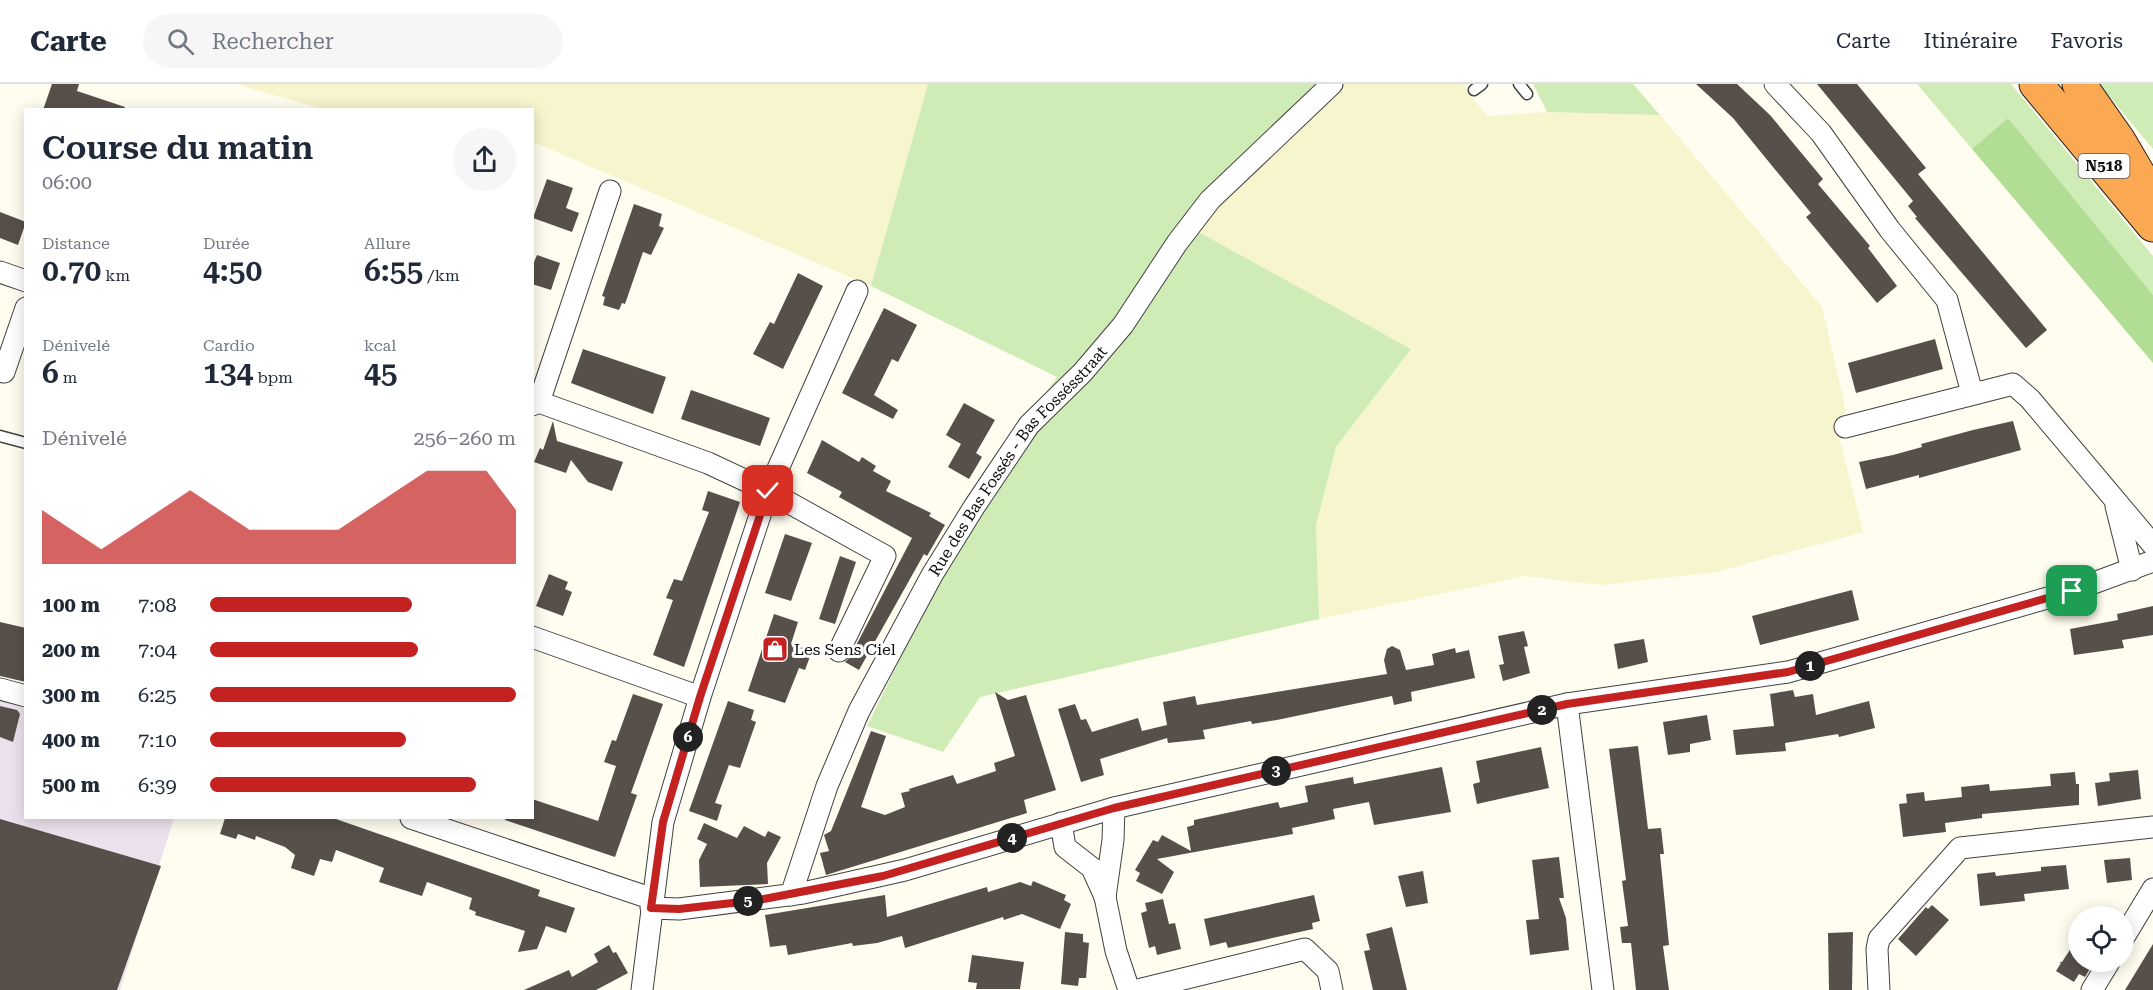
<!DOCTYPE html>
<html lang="fr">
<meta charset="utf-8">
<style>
:root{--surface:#fff;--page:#f6f6f7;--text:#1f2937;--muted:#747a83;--line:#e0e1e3;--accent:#c42220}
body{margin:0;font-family:"Roboto Serif",serif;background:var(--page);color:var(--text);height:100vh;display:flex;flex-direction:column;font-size:22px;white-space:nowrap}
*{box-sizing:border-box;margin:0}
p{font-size:20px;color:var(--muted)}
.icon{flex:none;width:33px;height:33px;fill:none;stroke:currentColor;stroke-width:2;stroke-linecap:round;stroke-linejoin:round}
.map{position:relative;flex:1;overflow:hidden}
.sheet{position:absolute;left:24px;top:24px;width:510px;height:711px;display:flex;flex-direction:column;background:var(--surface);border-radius:0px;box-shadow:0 3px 15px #0003}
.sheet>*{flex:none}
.fabs{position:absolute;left:2068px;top:822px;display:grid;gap:12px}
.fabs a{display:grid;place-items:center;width:66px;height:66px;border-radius:50%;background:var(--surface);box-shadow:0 3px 15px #0003;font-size:30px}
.pin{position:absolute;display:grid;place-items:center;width:51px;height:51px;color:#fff;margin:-26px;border-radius:12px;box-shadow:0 3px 9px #0006}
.km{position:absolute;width:30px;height:30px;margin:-15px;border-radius:50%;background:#222;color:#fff;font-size:16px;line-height:30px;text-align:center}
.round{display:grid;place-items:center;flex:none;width:63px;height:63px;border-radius:32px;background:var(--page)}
.summary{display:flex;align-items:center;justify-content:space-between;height:102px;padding:0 18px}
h1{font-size:33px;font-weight:600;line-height:45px}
.stats{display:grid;grid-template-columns:repeat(3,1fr);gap:9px;height:102px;padding:6px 18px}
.stats div{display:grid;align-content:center}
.stats b{font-size:30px;font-weight:600}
.stats small{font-size:16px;font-weight:400}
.stats p{font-size:16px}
.chart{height:168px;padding:12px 18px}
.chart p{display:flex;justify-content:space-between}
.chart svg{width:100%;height:108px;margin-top:6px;fill:var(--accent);opacity:.7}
ul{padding:0 18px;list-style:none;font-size:20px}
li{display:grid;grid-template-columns:96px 72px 1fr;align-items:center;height:45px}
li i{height:15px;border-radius:8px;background:var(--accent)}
header{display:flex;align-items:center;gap:36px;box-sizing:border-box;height:84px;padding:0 30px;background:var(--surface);border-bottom:2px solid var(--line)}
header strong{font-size:28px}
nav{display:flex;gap:33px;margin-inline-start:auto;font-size:21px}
.search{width:420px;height:54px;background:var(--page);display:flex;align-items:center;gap:15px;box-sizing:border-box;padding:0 21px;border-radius:33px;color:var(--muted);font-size:22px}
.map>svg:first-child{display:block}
.industrial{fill:#ece2ed}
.farmland{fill:#f6f5ce}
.green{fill:#cfebb6}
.forest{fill:#b1dd95}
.building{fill:#57504a}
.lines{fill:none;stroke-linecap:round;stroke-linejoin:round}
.lane-casing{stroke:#414141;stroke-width:13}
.street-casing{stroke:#414141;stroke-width:23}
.highway-casing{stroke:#1f1f1f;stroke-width:35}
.lane{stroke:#fff;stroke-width:10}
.street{stroke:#fff;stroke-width:21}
.highway{stroke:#faa952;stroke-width:33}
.route-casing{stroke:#fff;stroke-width:12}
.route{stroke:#c42220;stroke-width:8}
.labels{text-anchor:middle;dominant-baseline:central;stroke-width:6;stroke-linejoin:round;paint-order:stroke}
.shield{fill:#fff;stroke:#565656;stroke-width:1.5}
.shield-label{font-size:15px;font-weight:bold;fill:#0e0e0e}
.street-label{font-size:16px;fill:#0e0e0e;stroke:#fff}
.poi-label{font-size:16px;fill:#0e0e0e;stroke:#fff;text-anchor:start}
</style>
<header>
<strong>Carte</strong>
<div class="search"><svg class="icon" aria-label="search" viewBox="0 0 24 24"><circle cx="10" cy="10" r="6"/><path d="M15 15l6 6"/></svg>Rechercher</div>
<nav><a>Carte</a><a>Itinéraire</a><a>Favoris</a></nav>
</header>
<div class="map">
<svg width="2153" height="906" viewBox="0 0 2153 906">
<rect width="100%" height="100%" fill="#fffdef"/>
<path class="industrial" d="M0,614L25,621L26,734H174L120,906H0Z"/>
<path class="farmland" d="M236,0H928L871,202L533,58L532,26L323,25Z
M1346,0H1462L1487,32L1547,28L1660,31L1822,223L1846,327L1837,345L1863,448L1716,488L1601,501L1525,492L1319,535L1316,441L1336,363L1411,265L1195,146Z"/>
<path class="green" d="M928,0H1346L1195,146L1411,265L1336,363L1316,441L1319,535L980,613L943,668L867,642C926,525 979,399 1057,293L871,202Z
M1533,0H1633L1660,31L1547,28Z
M1917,0H2011L2153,172V211L2008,34L1972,65Z
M2099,0H2153V65Z"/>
<path class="forest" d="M2008,34L2153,211V279L1972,65Z"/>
<path class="building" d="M52,0H79L77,7L125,23L124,26H43Z
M1696,0H1737L1770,31L1823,95L1818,100L1870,162L1868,164L1897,202L1877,219L1806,133L1811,129L1773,83L1733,34Z
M1817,0H1857L1926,84L1918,90L2047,246L2026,264L1915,134L1917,133L1908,122L1913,117Z
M547,95L573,104L566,124L579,129L572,148L533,134Z
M634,120L662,130L659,142L664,144L651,171L643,168L625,220L622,219L619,226L603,221L605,213L602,212Z
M0,128L26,138L18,161L0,154Z
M537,171L560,179L551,206L532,200V183Z
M798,189L823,202L783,285L753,270L770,238L774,240Z
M884,224L917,241L898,278L892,275L874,311L898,326L893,335L842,309Z
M1935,255L1943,285L1856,309L1848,279Z
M583,265L666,293L653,330L571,299Z
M691,306L770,334L760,362L681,335Z
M964,319L995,336L976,369L982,373L969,395L948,383L961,360L946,351Z
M553,337L557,357L623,378L612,407L588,398L571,376L566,389L534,378L540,364L543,366Z
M2013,337L2021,366L1919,394V391L1866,405L1859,378L1893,371L1922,363L1921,360L1973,346Z
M822,356L859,378L862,373L876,382L873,387L891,397L886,407L931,429L929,432L945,441L927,472L924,470L859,586L845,578L850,573L912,454L839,413L842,408L807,389Z
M708,407L740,418L684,583L653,571L673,516L666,514L674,495L682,497L709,428L702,426Z
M785,450L812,459L791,517L765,509Z
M840,472L856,478L835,540L819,535Z
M549,490L568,498L565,505L572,508L563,532L536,522Z
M1852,506L1859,536L1760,561L1752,532Z
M2153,522V551L2122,556L2124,564L2074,571L2070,545L2118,536L2117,530Z
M774,530L798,538L791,560L812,567L805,586L799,584L785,619L748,607Z
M0,538L26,544V598L0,592Z
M1524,547L1528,562L1524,563L1530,589L1503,597L1499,581L1504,580L1498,552Z
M1644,555L1648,578L1618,585L1614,560Z
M1392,562L1400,566L1406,586L1434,581L1432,570L1455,564L1456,569L1469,566L1475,594L1411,608L1412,617L1394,621L1392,612L1277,636L1252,640L1251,637L1203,646L1205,655L1168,659L1167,654L1100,675L1104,691L1081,698L1058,625L1075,620L1081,636L1086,635L1092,648L1138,634L1142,647L1167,641L1163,618L1195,612L1197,621L1387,590L1384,576L1387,565Z
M1793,606L1795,613L1813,610L1816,631L1869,617L1875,644L1839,653L1838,650L1785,659L1786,667L1736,671L1733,646L1774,642L1770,610Z
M995,608L1008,616L1026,611L1056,706L1024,716L1027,729L826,791L820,769L829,767L824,751L831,747L871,647L886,652L861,723L885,731L905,723L901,709L910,707L909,705L953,691L957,700L996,687L994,679L1015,672Z
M633,610L663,620L631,709L637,711L615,773L505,736V734H532V715L598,737L616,682L604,678L612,656L616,657Z
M728,617L754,626L751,636L756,638L740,684L729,681L715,719L722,721L717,737L689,727Z
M0,622L17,626L20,630L13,658L0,653Z
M1707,631L1711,656L1690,660V668L1668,671L1663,638Z
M1638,662L1648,745L1661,744L1664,770H1660L1669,861L1663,862L1669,906H1636L1631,859H1622L1620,843L1628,842L1622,797L1626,796L1609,665Z
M1541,663L1549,704L1477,720L1473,700L1480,698L1476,677Z
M1442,683L1451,728L1374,741L1369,718L1333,725L1335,735L1292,744L1293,750L1157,775L1174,788L1162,810L1136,797L1140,789L1135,786L1153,756L1158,758L1162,751L1191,767L1187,743L1194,741V736L1278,718L1280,724L1308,718L1305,702L1353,693L1354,700Z
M2138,686L2141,715L2098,722L2095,699L2110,697L2109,689Z
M2075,688L2076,700H2079V721L1982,730V734L1945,739L1946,748L1903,753L1899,720L1907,719L1906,710L1924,708L1925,717L1962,713L1961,703L1989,700L1990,707L2051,702L2050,690Z
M225,734H333L540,806L538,812L575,824L566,849L546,842L537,865L518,868L525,847L475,831L476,828L469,825L472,814L427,798L422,812L379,798L384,784L336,766L332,778L320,775L314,792L291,784L295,771L285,763L256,752L255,756L238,750L236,755L220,750Z
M0,735L161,782L117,906H0Z
M704,739L737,754L744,742L765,753L768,747L781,753L767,779L768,800L700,803L699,776L707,760L697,755Z
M1559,773L1564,814H1559L1566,834L1569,866L1530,871L1526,836L1539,835L1532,776Z
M2130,774L2132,796L2107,799L2104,776Z
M2066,781L2069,805L2024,810L2025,817L1980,822L1977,790L1995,788L1996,792L2041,787V783Z
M1423,787L1428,819L1406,823L1398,792Z
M1033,797L1066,811L1064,816L1071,820L1060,845L1022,830L1004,836L1003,833L905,864L902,852L877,859L853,862L852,859L788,871L786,861L770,863L765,831L885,811L887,833L987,803L988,808L1020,798L1031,802Z
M1314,811L1320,837L1312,839L1313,845L1228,864L1226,858L1210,862L1204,835Z
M1163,815L1169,840L1175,839L1181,865L1157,871L1155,862L1149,864L1141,829L1147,827L1145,819Z
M1932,821L1949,836L1916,872L1898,855L1926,823L1928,825Z
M1392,843L1407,906H1373L1364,867L1370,866L1366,850Z
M1065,848L1083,850V858L1089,859L1086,894H1079L1078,902L1061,900Z
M1853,848L1852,906H1829L1828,849Z
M2079,852V878H2094L2085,893L2079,890L2074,898L2056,887L2061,879L2059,878H2062Z
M2153,860V906H2125Z
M609,861L613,869L616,868L628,889L596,906H524L569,886L572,893L598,878L594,870Z
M972,871L1024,878L1020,905H976L977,899L968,898Z"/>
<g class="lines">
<defs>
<path id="lane" d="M1519,0L1527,10
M1474,6L1482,0
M0,352L26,359"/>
<g id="street">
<path d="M1775,0L1821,49L1890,146L1947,216L1972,309"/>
<path d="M0,188L26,197"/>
<path d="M4,288L26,224"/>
<path d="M539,318L610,107"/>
<path d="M532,321L539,318L708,379L768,407L885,472L839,567"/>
<path d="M1845,343L2013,300L2030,315L2153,461"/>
<path d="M2116,422L2132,486"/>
<path d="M532,553L700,613"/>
<path d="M0,605L26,612"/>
<path d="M1567,620L1603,906"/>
<path d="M411,734L653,815"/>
<path d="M1061,739L1065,763L1092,784L1105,813L1113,756L1114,724"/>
<path id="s1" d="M791,811L827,702L859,627L932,491L974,423L1029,341L1083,288L1123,241L1177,159L1210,116L1332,0"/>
<path d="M1105,813L1116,867L1129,906"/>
<path d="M651,824L679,825L803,809L905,786L1114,724L1567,620L1788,588L2072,507L2153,477"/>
<path d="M2124,853L2153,805"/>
<path d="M642,906L663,738L700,613L768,407L857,207"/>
<path d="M1138,906L1305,865L1328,887L1332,906"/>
<path d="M1879,906L1877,865L1879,855L1960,764L2153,743"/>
<path d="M2092,906L2109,878"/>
</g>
<path id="highway" d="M2036,0L2153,141
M2079,0L2119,57L2153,115"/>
</defs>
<use href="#lane" class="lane-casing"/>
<use href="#street" class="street-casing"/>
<use href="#highway" class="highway-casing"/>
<use href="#lane" class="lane"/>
<use href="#street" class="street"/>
<use href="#highway" class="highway"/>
</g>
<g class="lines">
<defs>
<path id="route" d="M768,407L700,613L663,738L651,824L679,825L759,816L883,792L1114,724L1567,620L1788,588L2072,507"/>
</defs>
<use href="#route" class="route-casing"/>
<use href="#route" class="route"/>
</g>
<defs>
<symbol id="shop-square" viewBox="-11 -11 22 22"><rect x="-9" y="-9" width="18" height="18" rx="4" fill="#c42220" stroke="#fff"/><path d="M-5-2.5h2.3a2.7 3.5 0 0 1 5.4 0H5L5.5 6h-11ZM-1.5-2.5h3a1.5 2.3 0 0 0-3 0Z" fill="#fff"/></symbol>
</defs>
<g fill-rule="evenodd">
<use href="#shop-square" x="760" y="550" width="30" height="30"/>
</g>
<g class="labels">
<rect class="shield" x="2078.5" y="70" width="51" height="24" rx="4.5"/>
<g class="shield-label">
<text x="2104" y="82">N518</text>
</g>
<g class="street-label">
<text stroke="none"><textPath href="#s1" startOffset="494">Rue des Bas Fossés - Bas Fossésstraat</textPath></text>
</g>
<g class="poi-label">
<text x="794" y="565">Les Sens Ciel</text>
</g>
</g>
</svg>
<div class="fabs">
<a><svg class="icon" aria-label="locate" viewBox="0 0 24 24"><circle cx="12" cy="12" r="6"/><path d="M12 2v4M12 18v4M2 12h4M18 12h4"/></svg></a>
</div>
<div class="pin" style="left:2072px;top:507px;background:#1e9e55"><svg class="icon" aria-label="arrive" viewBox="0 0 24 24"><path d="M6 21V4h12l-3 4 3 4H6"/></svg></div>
<div class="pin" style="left:768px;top:407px;background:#d93025"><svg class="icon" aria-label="check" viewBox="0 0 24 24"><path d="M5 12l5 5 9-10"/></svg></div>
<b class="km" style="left:1810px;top:582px">1</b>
<b class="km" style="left:1542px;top:626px">2</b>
<b class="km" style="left:1276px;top:687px">3</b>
<b class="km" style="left:1012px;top:754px">4</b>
<b class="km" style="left:748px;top:817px">5</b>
<b class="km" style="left:688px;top:653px">6</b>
<section class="sheet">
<div class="summary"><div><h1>Course du matin</h1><p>06:00</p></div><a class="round"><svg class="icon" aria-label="share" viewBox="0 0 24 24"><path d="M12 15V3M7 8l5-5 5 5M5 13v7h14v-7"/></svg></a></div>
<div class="stats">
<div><p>Distance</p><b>0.70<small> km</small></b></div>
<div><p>Durée</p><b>4:50</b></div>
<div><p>Allure</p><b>6:55<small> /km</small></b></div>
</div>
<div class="stats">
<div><p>Dénivelé</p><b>6<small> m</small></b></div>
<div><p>Cardio</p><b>134<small> bpm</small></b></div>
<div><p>kcal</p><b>45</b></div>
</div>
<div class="chart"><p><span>Dénivelé</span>256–260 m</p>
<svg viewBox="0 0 160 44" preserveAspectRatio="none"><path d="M0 44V22L10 30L20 38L30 30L40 22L50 14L60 22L70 30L80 30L90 30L100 30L110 22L120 14L130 6L140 6L150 6L160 22V44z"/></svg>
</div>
<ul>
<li><b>100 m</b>7:08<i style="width:66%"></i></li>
<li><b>200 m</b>7:04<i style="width:68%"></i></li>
<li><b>300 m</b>6:25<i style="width:100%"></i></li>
<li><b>400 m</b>7:10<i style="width:64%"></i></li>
<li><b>500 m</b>6:39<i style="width:87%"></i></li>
</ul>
</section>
</div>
